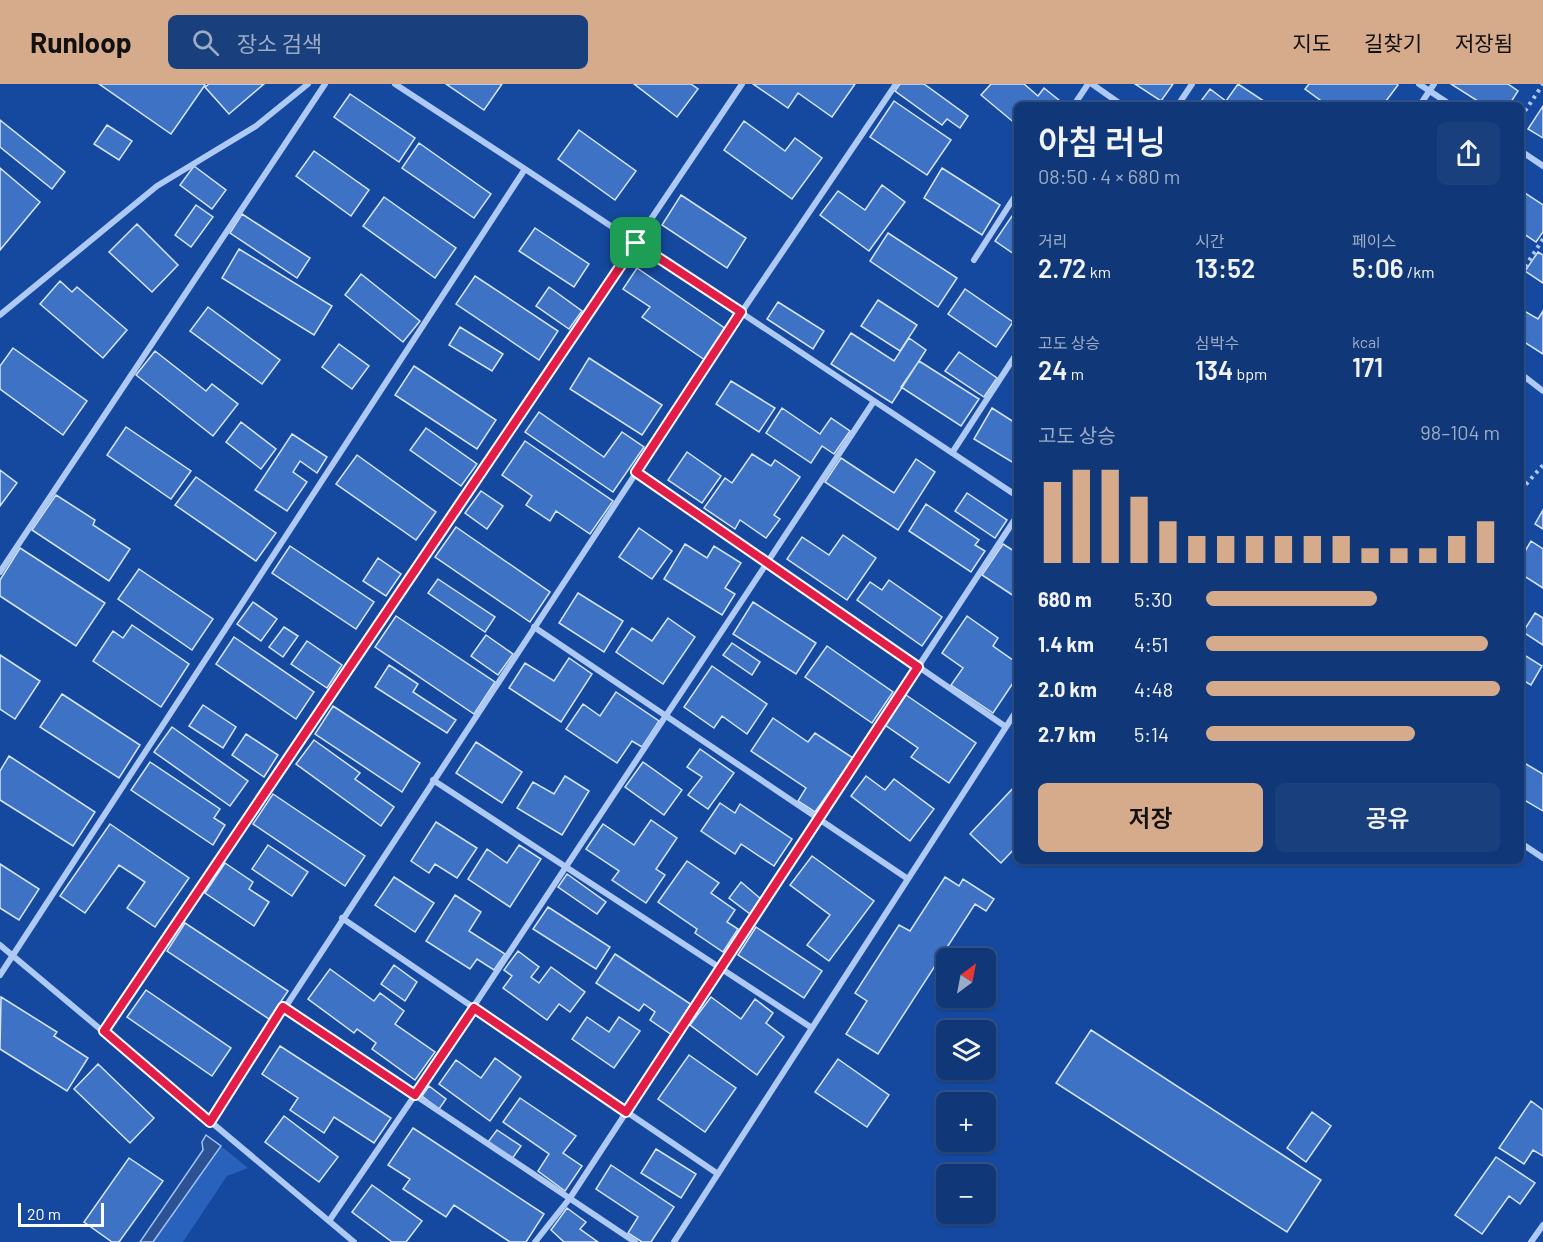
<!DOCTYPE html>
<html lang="ko">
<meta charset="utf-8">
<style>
:root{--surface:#103777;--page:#193f7c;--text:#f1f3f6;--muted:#9cacc6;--line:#305189;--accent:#d6ab8b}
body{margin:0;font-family:Barlow,"Noto Sans KR",sans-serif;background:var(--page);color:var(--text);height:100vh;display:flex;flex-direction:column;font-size:22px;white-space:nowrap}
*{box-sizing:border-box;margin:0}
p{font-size:20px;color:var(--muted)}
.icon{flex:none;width:33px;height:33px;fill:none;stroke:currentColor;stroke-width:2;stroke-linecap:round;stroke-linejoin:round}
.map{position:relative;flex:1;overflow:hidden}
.side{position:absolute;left:1014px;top:18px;width:510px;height:762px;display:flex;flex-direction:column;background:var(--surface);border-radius:9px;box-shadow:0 2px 4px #0004,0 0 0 2px var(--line)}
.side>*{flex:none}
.needle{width:39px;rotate:32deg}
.tools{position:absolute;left:936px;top:864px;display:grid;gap:12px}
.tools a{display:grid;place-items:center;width:60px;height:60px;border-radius:9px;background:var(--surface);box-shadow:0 2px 4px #0004,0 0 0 2px var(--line);font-size:30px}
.scale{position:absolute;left:18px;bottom:15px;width:86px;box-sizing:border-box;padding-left:6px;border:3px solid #fff;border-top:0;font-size:16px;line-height:21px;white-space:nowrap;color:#fff;-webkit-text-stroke:4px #15499f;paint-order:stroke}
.pin{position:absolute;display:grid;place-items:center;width:51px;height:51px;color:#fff;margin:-26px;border-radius:12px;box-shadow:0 3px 9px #0006}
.round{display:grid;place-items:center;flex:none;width:63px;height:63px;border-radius:9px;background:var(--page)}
.headline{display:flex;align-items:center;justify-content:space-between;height:102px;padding:0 24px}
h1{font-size:33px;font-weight:600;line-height:45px}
.metrics{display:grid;grid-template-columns:repeat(3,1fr);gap:9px;height:102px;padding:6px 24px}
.metrics div{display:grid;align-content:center}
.metrics b{font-size:26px;font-weight:600}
.metrics small{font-size:16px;font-weight:400}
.metrics p{font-size:16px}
.chart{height:168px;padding:12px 24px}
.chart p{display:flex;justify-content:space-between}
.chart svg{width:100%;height:108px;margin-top:6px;stroke:var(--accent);stroke-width:6}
.button{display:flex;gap:12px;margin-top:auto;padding:12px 24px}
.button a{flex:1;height:69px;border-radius:9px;background:var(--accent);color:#111;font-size:24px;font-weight:600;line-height:69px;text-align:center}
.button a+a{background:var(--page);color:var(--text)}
ul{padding:0 24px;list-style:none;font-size:20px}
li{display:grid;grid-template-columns:96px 72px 1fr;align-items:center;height:45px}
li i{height:15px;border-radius:8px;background:var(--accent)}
header{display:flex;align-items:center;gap:36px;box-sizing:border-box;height:84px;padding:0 30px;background:var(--accent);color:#111}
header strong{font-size:28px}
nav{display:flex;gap:33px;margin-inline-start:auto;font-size:21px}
.search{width:420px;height:54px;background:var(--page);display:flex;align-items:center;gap:15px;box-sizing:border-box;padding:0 21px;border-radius:9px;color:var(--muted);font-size:22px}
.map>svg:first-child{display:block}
.green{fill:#2962bd}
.water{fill:#2d5293;stroke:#a0c3f6;stroke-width:1.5}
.building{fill:#3e72c5;stroke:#d6e5fd;stroke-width:1.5}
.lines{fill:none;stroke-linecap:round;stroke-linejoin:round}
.path{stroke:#aec9f3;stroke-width:4;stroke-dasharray:3 4.5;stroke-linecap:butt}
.street{stroke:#aec9f3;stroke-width:6}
.route-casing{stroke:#fff;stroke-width:12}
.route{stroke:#e11d48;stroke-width:8}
</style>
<header>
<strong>Runloop</strong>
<div class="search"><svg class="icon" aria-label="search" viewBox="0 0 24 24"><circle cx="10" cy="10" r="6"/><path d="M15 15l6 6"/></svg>장소 검색</div>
<nav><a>지도</a><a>길찾기</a><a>저장됨</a></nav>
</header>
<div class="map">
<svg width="1543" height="1158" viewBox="0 0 1543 1158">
<rect width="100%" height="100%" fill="#15499f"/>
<path class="green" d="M221,1062L248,1084L227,1092L183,1158H153Z"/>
<path class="water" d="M206,1051L221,1062L153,1158H140L203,1066L202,1058Z"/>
<path class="building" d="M99,0H203L205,1L171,50Z
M209,0H264L229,30L205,3Z
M446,0H502L484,26Z
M634,0H691L698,5L677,33Z
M753,0H855L832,33L798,9L788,24Z
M900,0H924L968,32L960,44L947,35L942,41L895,7Z
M991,0H1024L1038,12L1044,4L1065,21H1017V41L981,11Z
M1135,0H1173L1161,17Z
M1238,0L1270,21H1198L1210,5L1226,17Z
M1309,0H1397L1398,1L1383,21H1327L1305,5Z
M1451,0H1508L1518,7L1509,21H1484Z
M350,10L415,54L399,78L334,33Z
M894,17L951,56L927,91L870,53Z
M1543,22V54L1528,45Z
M0,36L65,88L52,105L0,63Z
M744,37L785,67L795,54L822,74L792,115L724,66Z
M107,41L132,57L119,76L94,60Z
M579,46L636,87L615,116L558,75Z
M419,59L491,110L474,134L402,84Z
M314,67L369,106L351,132L296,92Z
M194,82L226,106L212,125L180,101Z
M0,84L40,118L0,166Z
M942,84L1000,121L982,151L924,114Z
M882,101L905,118L869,167L820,131L838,107L865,126Z
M1522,107L1543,121V148L1536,158L1521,148Z
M681,111L746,154L727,184L662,141Z
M384,113L456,164L435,194L363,142Z
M196,121L213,133L191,163L175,151Z
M242,130L310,174L297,194L230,149Z
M1012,132L1017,136V172L995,157Z
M137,140L178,181L152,208L109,168Z
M535,144L589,180L574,203L519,167Z
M888,149L957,194L938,223L870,177Z
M239,165L332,222L314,251L222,194Z
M1538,168L1543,171V199L1525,187Z
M637,184L726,245L705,276L642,233L650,223L623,205Z
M361,190L420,237L403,258L345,211Z
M475,192L558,247L539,276L456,220Z
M60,197L72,208L77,203L127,246L103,274L40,220Z
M549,203L582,227L569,245L536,222Z
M965,205L1013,238L996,263L948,230Z
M878,216L917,241L900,267L861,242Z
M778,218L824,247L813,265L767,235Z
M208,223L280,276L262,300L190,247Z
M1521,225L1538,235L1543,227V270L1521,256Z
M460,243L503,270L492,287L449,261Z
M851,249L894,277L909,254L926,266L892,319L831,280Z
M339,260L369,282L352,305L322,283Z
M13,264L87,317L63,351L0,305V282Z
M155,267L206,307L212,300L238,320L213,352L136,291Z
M959,268L997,294L984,313L945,287Z
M589,274L662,321L642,351L570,305Z
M919,277L979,315L961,342L901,303Z
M414,282L496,336L477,365L395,311Z
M731,297L775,324L759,348L716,320Z
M782,324L820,350L831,334L850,347L834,370L822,362L811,379L766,349Z
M992,324L1017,340V381L974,355Z
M539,328L604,373L622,348L644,363L613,408L525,348Z
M241,338L276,365L261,385L226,358Z
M126,343L191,387L171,415L107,371Z
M426,344L477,380L461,402L410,366Z
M292,350L327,373L317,389L300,377L293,388L307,398L287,427L255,406Z
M525,357L613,417L590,450L556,427L550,437L526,421L532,412L502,391Z
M687,368L721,392L702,419L668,396Z
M752,370L771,382L775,376L800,393L774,431L780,435L766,454L740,436L735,445L704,424L725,394L732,399Z
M357,371L436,428L416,456L336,400Z
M841,374L894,409L916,375L935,388L898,446L825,398Z
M0,386L17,399L0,422Z
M196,393L276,449L256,477L175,421Z
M481,407L503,422L487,445L465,429Z
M967,409L1007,436L995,454L955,427Z
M56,411L95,436L93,441L130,465L109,497L32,446Z
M926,420L979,456L975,461L985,467L971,488L909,447Z
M1543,426V445L1535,440Z
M456,443L550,508L530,538L435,473Z
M639,444L672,467L652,495L619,473Z
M843,451L876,474L847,516L787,475L802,453L829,471Z
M1531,457L1543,465V504L1521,490V474Z
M685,460L707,474L714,462L741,479L725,504L735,510L722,531L664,495Z
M1003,460L1017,469V514L982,491Z
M290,462L374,518L356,545L272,489Z
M20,464L105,519L76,562L0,512V496Z
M378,474L401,490L386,512L363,497Z
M139,485L213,535L192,566L118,515Z
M438,495L495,533L485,548L428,509Z
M889,496L942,533L922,562L857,516L870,498L882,506Z
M578,509L623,537L604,568L559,539Z
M253,518L277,535L261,557L237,540Z
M753,518L816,559L796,590L733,550Z
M1535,529L1543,534V561L1523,548Z
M396,532L495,598L474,630L375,563Z
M967,532L998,554L993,562L1017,579V593L993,629L951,601L963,584L942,569Z
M668,534L695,553L663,600L616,568L632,544L652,557Z
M132,541L189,580L161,623L93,577L113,547L123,554Z
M284,543L298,552L283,573L269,563Z
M486,551L513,570L498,591L471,572Z
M234,553L314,608L296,635L216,580Z
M307,557L342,581L327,604L291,580Z
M732,559L760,578L752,591L723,571Z
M827,562L893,608L872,639L805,593Z
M1521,569L1542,582L1531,601L1521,595Z
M0,571L40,597L15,635L0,625Z
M569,574L592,590L561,638L509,604L525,579L554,597Z
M389,581L418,600L413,608L456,636L447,649L375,603Z
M712,582L767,620L747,650L722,632L714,644L684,623Z
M616,608L659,637L642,663L632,657L617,679L566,645L583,620L600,632Z
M62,610L140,661L119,694L40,643Z
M906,611L976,659L949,699L911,673L918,664L885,641Z
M203,621L236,643L223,664L189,642Z
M333,622L420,679L402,708L315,650Z
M773,634L808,658L815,649L853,674L815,728L798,717L806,704L751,667Z
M172,643L248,697L230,722L154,668Z
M246,650L278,671L264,693L232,671Z
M314,656L360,689L355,695L394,723L381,742L296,680Z
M476,658L522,688L502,719L456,689Z
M700,665L734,689L708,725L688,711L702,693L687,683Z
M9,672L95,728L73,762L0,716V687Z
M1521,677L1543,690V727L1521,714Z
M150,678L220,725L214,734L225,741L213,761L131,706Z
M643,678L682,706L664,731L625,703Z
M565,692L589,707L562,751L517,724L533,698L554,710Z
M866,692L885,706L894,695L934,725L910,757L851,712Z
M1017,700V762L1001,779L970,750Z
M273,710L365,772L345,802L253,740Z
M720,719L735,729L740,720L792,755L774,782L741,760L735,770L701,747Z
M651,736L677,754L656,785L665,791L646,819L612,796L619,787L586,765L603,740L634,761Z
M436,738L477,764L457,794L435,780L429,789L411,777Z
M110,740L189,794L155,843L127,824L145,798L119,781L85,829L60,812Z
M268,761L308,788L292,812L252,785Z
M519,761L541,775L510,823L468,795L487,765L507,779Z
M812,772L874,817L829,877L807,861L830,831L790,801Z
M687,777L719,799L711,809L735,826L727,838L738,845L723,868L695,849L697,845L658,818Z
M225,779L253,798L249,805L269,818L254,842L205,809Z
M0,780L39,805L19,836L0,824Z
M567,790L606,818L597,830L558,803Z
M394,793L434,819L415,848L375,821Z
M945,793L959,802L963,795L994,815L986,827L975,820L878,970L846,950L867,917L855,909L899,841L910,847Z
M741,798L761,815L750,830L729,814Z
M455,811L481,828L469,847L505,870L494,886L477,875L470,885L426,857Z
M548,823L610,863L596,885L533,845Z
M185,839L288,907L269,935L167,867Z
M756,843L822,887L804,914L738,871Z
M518,867L539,883L531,893L539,899L551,883L585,908L570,928L559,920L547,936L503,904L512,892L504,886Z
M615,870L692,921L672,951L650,936L655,928L644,920L639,927L596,899Z
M394,881L417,898L405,917L381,900Z
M330,885L374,917L380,909L404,927L395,940L435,968L415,996L372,965L376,959L357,945L354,949L308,915Z
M146,906L231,964L212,992L127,933Z
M1,913L57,948L54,952L88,974L67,1007L0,965Z
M711,913L741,935L755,915L773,929L766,939L784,953L757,991L690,941Z
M587,933L609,948L619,933L640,947L614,984L572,955Z
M1091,946L1321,1096L1287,1148L1056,999Z
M280,962L391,1034L374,1059L334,1033L324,1049L290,1026L298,1014L262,990Z
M689,971L736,1004L705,1048L658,1015Z
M495,974L521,993L490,1037L439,1000L456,976L481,994Z
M838,975L889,1011L867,1043L815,1008Z
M98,980L154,1034L130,1059L74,1005Z
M429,1002L446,1015L439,1025L422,1012Z
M520,1014L576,1052L563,1069L582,1082L565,1107L538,1087L549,1070L503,1038Z
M1531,1017L1543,1026V1072L1533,1066L1524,1080L1499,1064Z
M1312,1028L1331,1042L1306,1078L1287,1064Z
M284,1032L338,1073L319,1098L265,1058Z
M413,1044L544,1130L526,1158H510L454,1121L446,1133L403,1105L410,1095L388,1081Z
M497,1046L521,1062L512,1075L488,1058Z
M656,1065L696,1090L681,1114L641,1089Z
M1496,1073L1535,1099L1520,1120L1509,1112L1482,1150L1455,1131Z
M129,1074L163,1097L119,1158H112L84,1138Z
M611,1081L674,1123L651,1158H642L628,1149L638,1133L596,1105Z
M372,1101L422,1137L406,1158H392L352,1128Z
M567,1124L586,1138L580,1145L598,1158H564L551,1146Z"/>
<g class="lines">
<path class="path" d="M1521,33L1543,0
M1521,189L1543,155
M1521,406L1543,381"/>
<path class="street" d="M395,0L525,85
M1092,0L1122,21
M1419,0L1451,21
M1074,21L1088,0
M1178,21L1192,0
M1420,21L1434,0
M1521,67L1543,82
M974,176L1017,109
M0,231L157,102L256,42L308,0
M1521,290L1543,307
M952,369L1017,269
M636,388L1006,643
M0,488L325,0
M534,543L908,795
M433,696L812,944
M1521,759L1543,774
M342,834L718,1090
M0,861L354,1158
M0,891L525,85L1017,412
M283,923L635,1158
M104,947L742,0
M210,1038L741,229L896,0
M329,1137L415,1011L874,317
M535,1158L570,1114L1017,432
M674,1158L1017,626
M1531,1158L1543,1141"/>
</g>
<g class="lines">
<defs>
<path id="route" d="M636,159L741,228L636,388L918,583L626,1028L474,924L415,1011L283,923L210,1038L104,947Z"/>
</defs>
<use href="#route" class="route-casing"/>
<use href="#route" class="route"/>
</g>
</svg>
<div class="tools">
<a><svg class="needle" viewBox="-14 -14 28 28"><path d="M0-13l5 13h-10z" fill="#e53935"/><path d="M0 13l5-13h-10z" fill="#9cacc6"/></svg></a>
<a><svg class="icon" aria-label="layers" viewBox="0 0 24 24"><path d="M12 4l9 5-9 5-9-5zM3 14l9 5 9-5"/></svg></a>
<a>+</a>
<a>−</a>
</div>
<div class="scale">20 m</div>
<div class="pin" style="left:636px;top:159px;background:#1e9e55"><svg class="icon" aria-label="arrive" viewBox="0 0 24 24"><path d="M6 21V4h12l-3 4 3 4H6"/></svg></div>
<section class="side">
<div class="headline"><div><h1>아침 러닝</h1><p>08:50 · 4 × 680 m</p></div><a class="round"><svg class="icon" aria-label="share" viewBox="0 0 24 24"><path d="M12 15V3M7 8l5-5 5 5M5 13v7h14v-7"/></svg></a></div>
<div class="metrics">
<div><p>거리</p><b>2.72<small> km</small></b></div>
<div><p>시간</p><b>13:52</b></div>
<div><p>페이스</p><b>5:06<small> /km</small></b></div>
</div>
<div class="metrics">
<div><p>고도 상승</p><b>24<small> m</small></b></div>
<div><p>심박수</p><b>134<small> bpm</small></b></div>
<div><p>kcal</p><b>171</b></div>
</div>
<div class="chart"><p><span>고도 상승</span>98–104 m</p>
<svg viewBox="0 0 160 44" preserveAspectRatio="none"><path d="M5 44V11M15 44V6M25 44V6M35 44V17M45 44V27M55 44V33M65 44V33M75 44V33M85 44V33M95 44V33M105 44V33M115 44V38M125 44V38M135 44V38M145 44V33M155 44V27"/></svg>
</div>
<ul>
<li><b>680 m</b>5:30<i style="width:58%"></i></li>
<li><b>1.4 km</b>4:51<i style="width:96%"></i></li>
<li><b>2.0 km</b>4:48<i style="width:100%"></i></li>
<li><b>2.7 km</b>5:14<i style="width:71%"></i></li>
</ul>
<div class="button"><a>저장</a><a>공유</a></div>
</section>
</div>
